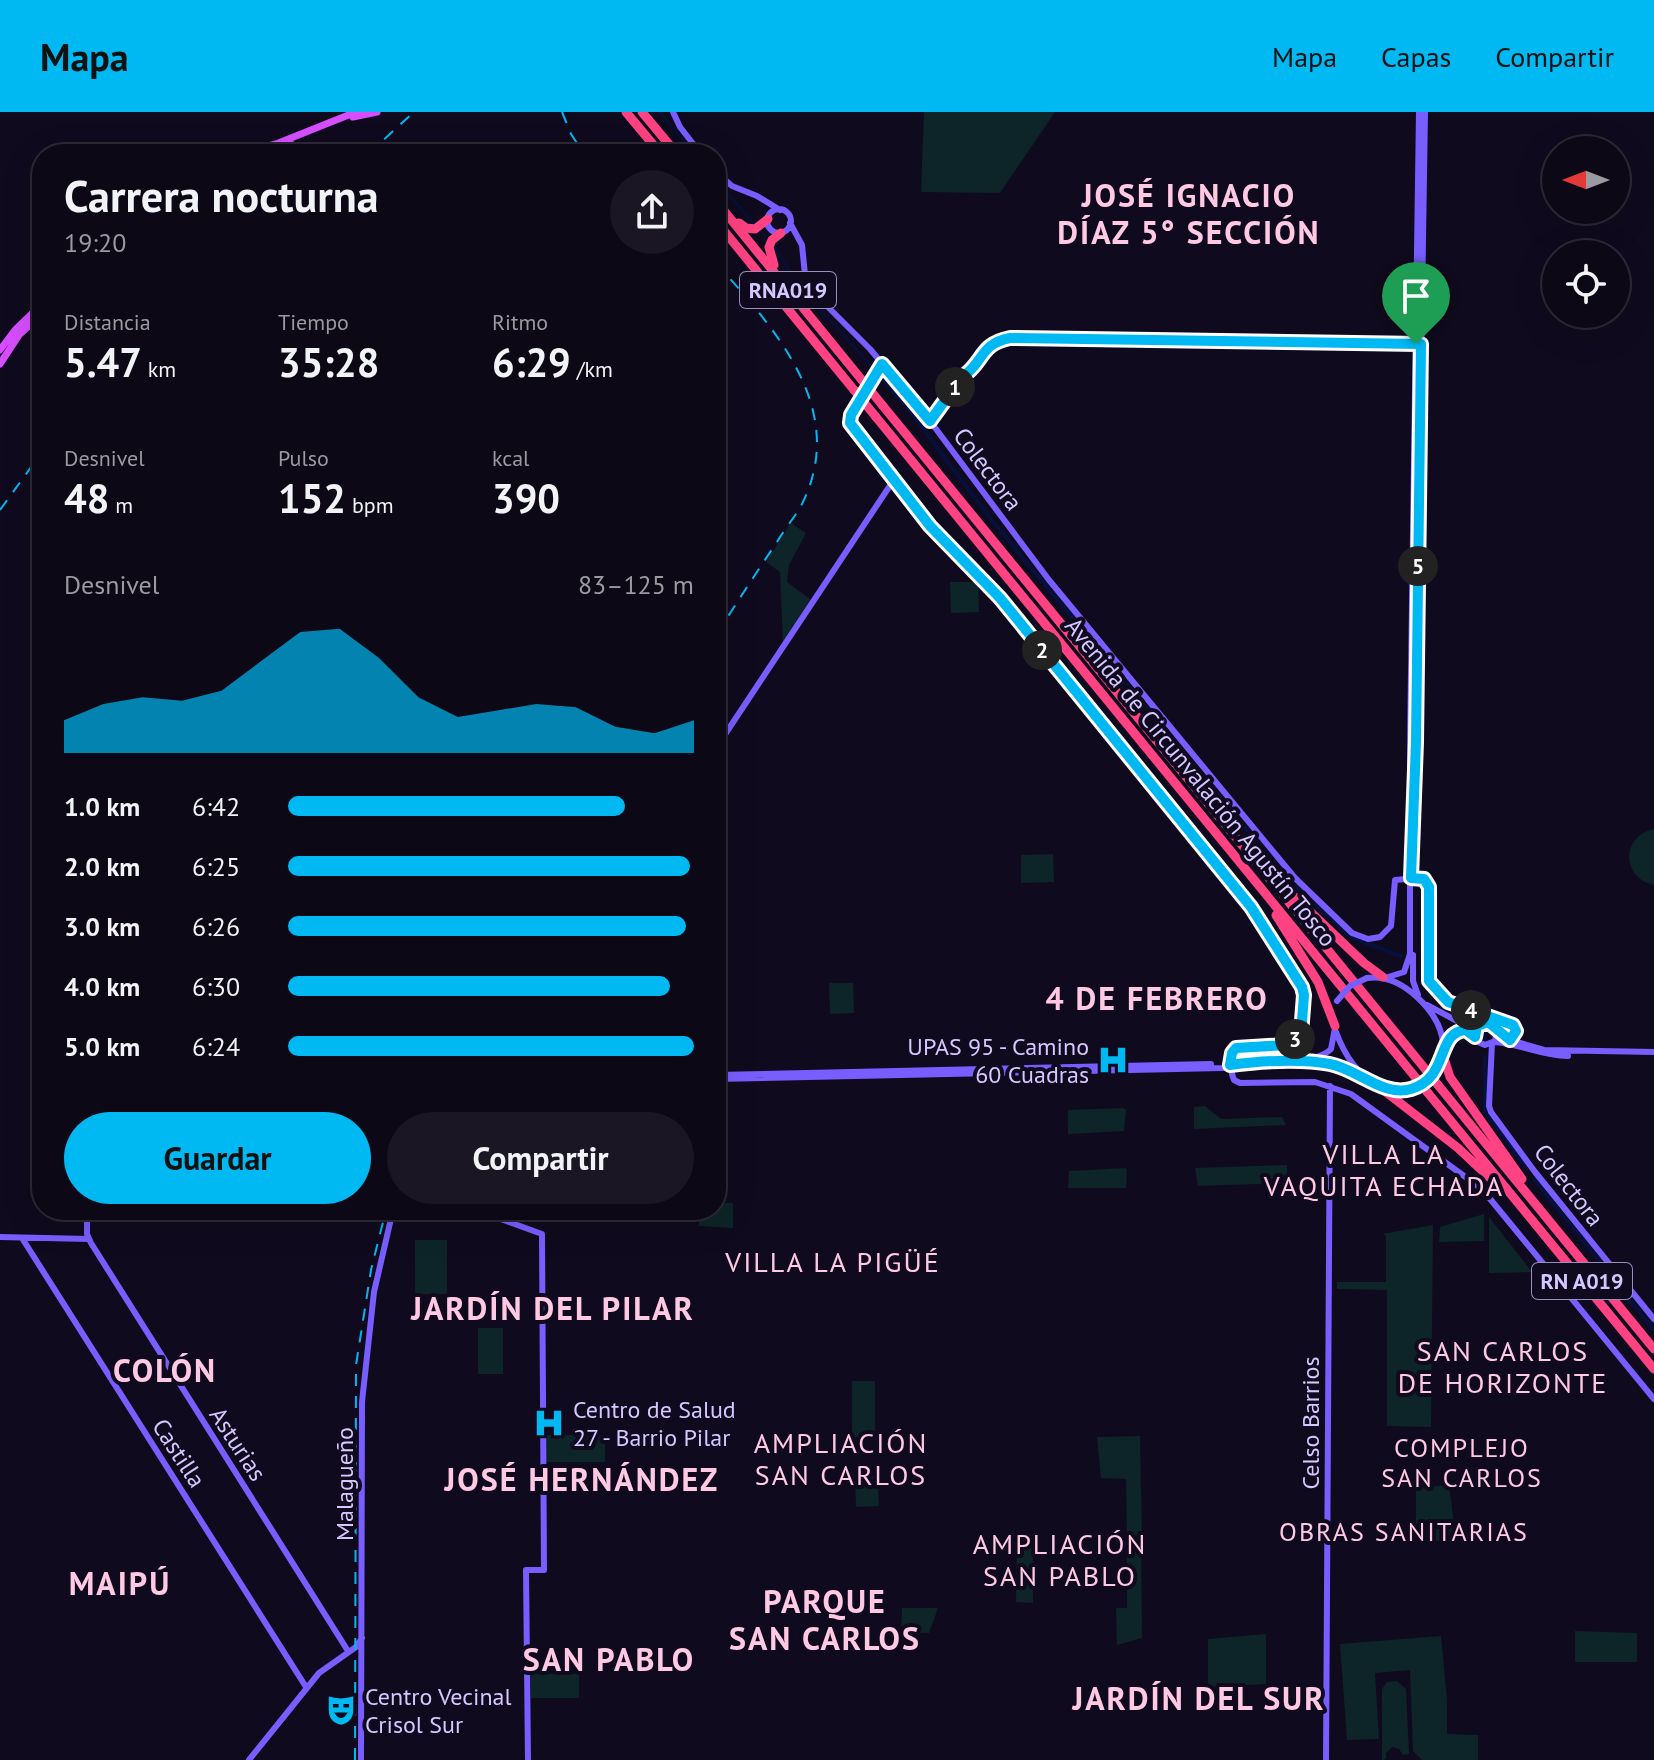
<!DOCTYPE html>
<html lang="es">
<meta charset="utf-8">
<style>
:root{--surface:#0c0816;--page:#1a1623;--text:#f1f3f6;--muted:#9a9aa1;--line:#2c2935;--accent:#00b8f2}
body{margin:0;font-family:"PT Sans",sans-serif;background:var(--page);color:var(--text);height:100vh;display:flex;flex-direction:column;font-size:30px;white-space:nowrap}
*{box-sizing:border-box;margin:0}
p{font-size:26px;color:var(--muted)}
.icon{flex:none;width:44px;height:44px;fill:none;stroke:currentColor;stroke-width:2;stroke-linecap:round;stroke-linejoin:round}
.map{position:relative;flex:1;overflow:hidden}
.side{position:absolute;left:32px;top:32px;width:694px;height:1076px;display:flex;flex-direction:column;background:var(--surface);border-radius:32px;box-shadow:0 8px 32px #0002,0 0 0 2px var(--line)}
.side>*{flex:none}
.needle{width:52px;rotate:270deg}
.tools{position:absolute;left:1542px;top:24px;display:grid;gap:16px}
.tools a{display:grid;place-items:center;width:88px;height:88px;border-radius:50%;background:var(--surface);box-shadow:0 8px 32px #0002,0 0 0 2px var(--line);font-size:40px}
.pin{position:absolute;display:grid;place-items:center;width:68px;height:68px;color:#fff;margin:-82px -34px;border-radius:50% 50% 50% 0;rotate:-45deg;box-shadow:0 0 8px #0007}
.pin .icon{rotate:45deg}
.km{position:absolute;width:40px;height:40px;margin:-20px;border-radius:50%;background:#222;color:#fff;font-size:22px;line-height:40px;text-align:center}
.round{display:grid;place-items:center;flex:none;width:84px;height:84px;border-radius:42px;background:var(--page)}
.overview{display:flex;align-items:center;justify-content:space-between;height:136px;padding:0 32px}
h1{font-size:44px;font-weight:600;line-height:60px}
.metrics{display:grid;grid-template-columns:repeat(3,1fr);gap:12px;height:136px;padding:8px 32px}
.metrics div{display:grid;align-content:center}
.metrics b{font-size:40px;font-weight:600}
.metrics small{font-size:22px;font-weight:400}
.metrics p{font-size:22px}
.chart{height:224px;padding:16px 32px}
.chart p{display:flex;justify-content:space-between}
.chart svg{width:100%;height:144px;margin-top:8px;fill:var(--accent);opacity:.7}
.button{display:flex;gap:16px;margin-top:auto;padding:16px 32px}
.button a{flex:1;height:92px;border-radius:48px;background:var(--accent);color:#111;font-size:32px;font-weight:600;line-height:92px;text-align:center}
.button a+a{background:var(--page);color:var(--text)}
ul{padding:0 32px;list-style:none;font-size:26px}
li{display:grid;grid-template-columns:128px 96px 1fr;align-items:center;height:60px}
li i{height:20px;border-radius:10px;background:var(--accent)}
header{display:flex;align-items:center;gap:48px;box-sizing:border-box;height:112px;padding:0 40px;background:var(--accent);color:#111}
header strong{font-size:38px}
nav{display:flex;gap:44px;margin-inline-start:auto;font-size:28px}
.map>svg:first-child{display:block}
.green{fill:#0d2528}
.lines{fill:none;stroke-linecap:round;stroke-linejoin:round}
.stream{stroke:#05113c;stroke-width:2}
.canal{stroke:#05113c;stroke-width:4}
.secondary{stroke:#795eff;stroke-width:6}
.primary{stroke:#d64eff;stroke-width:7}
.highway{stroke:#ff4282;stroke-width:9}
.rail{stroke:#00b8f2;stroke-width:2;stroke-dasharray:12 10;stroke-linecap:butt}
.secondary-bridge{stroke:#795eff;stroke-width:6}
.highway-bridge{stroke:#ff4282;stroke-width:9}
.route-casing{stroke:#fff;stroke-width:16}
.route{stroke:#00b8f2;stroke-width:10}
.labels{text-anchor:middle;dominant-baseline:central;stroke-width:8;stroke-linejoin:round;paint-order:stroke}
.shield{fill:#100a1e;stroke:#9a8ebc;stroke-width:2}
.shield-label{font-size:22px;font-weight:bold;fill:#d5c7ff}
.street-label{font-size:24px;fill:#d5c7ff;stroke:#100a1e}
.poi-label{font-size:24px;fill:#d5c7ff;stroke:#100a1e;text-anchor:start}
.neighbourhood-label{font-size:26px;letter-spacing:2px;fill:#ffc9e4;stroke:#100a1e}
.quarter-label{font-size:28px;letter-spacing:2px;fill:#ffc9e4;stroke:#100a1e}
.district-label{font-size:32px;font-weight:bold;letter-spacing:2px;fill:#ffc9e4;stroke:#100a1e}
</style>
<header>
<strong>Mapa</strong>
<nav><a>Mapa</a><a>Capas</a><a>Compartir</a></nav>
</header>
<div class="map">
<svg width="1654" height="1648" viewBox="0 0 1654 1648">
<rect width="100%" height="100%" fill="#100a1e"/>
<path class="green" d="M924,0H1055L1000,81L921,80Z
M791,411L806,421L789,453L787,470L811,488L783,531L780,460L766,450Z
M950,470H978L979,500L951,501Z
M1654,717V773C1621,766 1621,724 1654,717Z
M1053,742L1054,770L1021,771V743Z
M829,871H853L854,901L830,902Z
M1205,994L1221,1007L1282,1005L1286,1013L1194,1017V995Z
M1123,996L1126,998L1124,1019L1068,1022V998Z
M1287,1053V1071L1198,1074L1195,1056Z
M1125,1056L1127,1058L1126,1076H1068L1069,1059Z
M716,1091H733V1116L699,1114V1098H716Z
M1484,1102V1129L1439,1130L1440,1115Z
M1489,1105L1532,1160L1489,1161Z
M1433,1113L1431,1315L1387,1314V1178L1337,1177V1170H1386V1123L1382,1122Z
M415,1128H447V1182H415Z
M478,1216H503V1262H478Z
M852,1269H875V1325H852Z
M543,1323H605V1350H543Z
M1140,1324L1142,1425L1130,1427L1127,1425L1126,1367L1101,1366L1097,1325Z
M855,1360H877L879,1394L856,1395Z
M1449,1373L1456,1429H1416V1376Z
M1017,1431H1033V1491L1016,1490Z
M1141,1431L1142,1526L1117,1533L1116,1496H1127V1432Z
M902,1496H938L929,1521H901Z
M1575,1519L1637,1521V1550H1575Z
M1266,1522V1572L1208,1575V1527Z
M1441,1524L1447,1588V1622L1478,1623V1648H1422L1413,1639L1410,1558L1375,1561L1379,1627L1347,1628L1340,1532Z
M531,1562H579V1586H531Z
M1397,1569L1406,1577L1409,1642L1403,1643L1399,1637L1392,1635L1386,1641V1647L1382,1648V1577L1387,1570Z"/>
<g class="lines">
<path class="stream" d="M660,0L694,42
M716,68L754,112
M761,119L766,126
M774,134L796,170L874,257"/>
<path class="canal" d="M883,267L906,294L990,406L1289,769L1352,826L1401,844
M1423,857C1426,890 1452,897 1478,906
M1485,928V914
M1485,944V999L1526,1056
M1534,1067L1654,1218"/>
<path class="secondary" d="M673,0L680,15L701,42
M716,60L732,74L757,84L780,98
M767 109a12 12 0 1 1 24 0a12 12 0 1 1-24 0Z
M790,111L802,133L805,163L812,179L870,237L930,309L1049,468L1295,766L1352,821L1368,827L1380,825L1391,814L1395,768L1417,766L1426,769L1430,780L1429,869L1448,890L1515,914V921L1510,928
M882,252L851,303L850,311L852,317L930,414L1000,486L1251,795L1302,875L1304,883L1303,920L1287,933L1236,936C1228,943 1230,958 1234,968L1240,971L1315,970L1351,982L1482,1077L1654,1287
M930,309L962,265C985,251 977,232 1010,226L1419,232
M716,636L893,369
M1414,701L1425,0
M1413,843V869L1418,883
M1385,866L1404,860L1410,842V630L1419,0
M1427,893L1459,910H1490L1507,927L1544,938L1654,940
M1336,920C1377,1032 1495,958 1417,885C1403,872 1386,863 1367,866
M1493,930C1519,931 1541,944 1568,944
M1492,931L1489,994L1491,1000L1535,1060L1654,1207
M1444,937C1449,925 1456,915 1470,920L1478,930L1485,933L1495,929L1497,920
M1310,951L1331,952L1361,963
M716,963L1211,952
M716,967L1222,956C1247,952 1315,954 1331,937L1335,916
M87,1098V1122L91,1131L348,1539
M476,1098L542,1122L544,1458H526L528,1648
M0,1125L89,1127
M22,1126L306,1575
M249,1648L319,1561L356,1535L362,1526
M361,1648L362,1290L374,1180L393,1098
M1326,1648L1330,974"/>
<path class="primary" d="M353,5L377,0
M237,42L276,32L356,0
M271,42L290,30
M0,238L15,218L42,192
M0,252L19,223L42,202"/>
<path class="highway" d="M626,0L661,42
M642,0L677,42
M716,89L861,267
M716,109L854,278
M739,111L746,116L755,117L768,107
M774,153L769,135L772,128L781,121
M883,294L1426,958
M876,305L1416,966
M1279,770L1364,851L1383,865
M1276,803L1318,870L1335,914
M1443,943L1450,965L1522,1067
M1373,970L1458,1036L1491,1067
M1438,973L1654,1237
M1428,981L1654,1257"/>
<path class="rail" d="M562,0L571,22L584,42
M368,42L414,0
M716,151C776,218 850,299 801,394C794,406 784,418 777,430C756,461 736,492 716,523
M0,398L42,340
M355,1648L356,1253L371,1158L386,1098"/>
<path class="secondary-bridge" d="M1337,889L1350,874L1367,866"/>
<path class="highway-bridge" d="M861,267L883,294
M854,278L876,305
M1426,958L1438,973
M1416,966L1428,981"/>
</g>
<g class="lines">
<defs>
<path id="route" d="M1010,226L1421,232L1416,630L1411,766L1424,767L1429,775V869L1448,890L1513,913L1516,919L1510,928L1488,910L1477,914L1475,925L1466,918C1435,920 1450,966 1411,977C1383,985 1357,957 1330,952C1299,946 1261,949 1230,953L1232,941L1236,936L1287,933L1301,922L1304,883L1302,875L1251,795L1000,486L930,414L850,311L851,303L882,252L930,309L962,265C984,251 979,232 1010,226Z"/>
</defs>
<use href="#route" class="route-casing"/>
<use href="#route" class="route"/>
</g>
<defs>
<symbol id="hospital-bare" viewBox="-9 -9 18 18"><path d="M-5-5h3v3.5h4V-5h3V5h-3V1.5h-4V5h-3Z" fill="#00b8f2" stroke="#100a1e" stroke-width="2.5" paint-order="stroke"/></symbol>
<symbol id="theatre-bare" viewBox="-9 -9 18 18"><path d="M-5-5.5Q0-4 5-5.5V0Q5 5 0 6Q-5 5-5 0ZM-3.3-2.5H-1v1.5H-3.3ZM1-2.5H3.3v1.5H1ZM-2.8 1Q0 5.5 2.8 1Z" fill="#00b8f2" stroke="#100a1e" stroke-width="2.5" paint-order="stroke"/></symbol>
</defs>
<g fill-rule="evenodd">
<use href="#hospital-bare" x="1091" y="926" width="44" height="44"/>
<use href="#hospital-bare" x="527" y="1289" width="44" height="44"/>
<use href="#theatre-bare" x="319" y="1576" width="44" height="44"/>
</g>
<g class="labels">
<g class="shield">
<rect x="740" y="160" width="96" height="36" rx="6"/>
<rect x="1532" y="1151" width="100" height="36" rx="6"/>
</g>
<g class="shield-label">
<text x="788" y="178">RNA019</text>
<text x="1582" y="1169">RN A019</text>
</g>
<g class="street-label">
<text transform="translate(988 357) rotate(53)">Colectora</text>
<text transform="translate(1201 670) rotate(51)">Avenida de Circunvalación Agustín Tosco</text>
<text transform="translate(1569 1073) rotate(52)">Colectora</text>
<text transform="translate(1310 1311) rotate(-90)">Celso Barrios</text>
<text transform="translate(238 1332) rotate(57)">Asturias</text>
<text transform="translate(179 1341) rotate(57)">Castilla</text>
<text transform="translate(344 1372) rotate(-90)">Malagueño</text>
</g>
<g class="poi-label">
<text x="1089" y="934" text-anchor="end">UPAS 95 - Camino<tspan x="1089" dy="28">60 Cuadras</tspan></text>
<text x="573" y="1297">Centro de Salud<tspan x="573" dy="28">27 - Barrio Pilar</tspan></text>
<text x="365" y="1584">Centro Vecinal<tspan x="365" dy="28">Crisol Sur</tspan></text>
</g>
<g class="neighbourhood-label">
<text x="1462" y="1335">COMPLEJO<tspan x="1462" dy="30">SAN CARLOS</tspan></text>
<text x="1404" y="1419">OBRAS SANITARIAS</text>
</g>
<g class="quarter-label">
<text x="1384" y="1041">VILLA LA<tspan x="1384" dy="32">VAQUITA ECHADA</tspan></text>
<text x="833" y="1149">VILLA LA PIGÜÉ</text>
<text x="1503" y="1238">SAN CARLOS<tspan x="1503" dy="32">DE HORIZONTE</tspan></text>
<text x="841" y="1330">AMPLIACIÓN<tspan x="841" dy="32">SAN CARLOS</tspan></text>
<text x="1060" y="1431">AMPLIACIÓN<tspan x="1060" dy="32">SAN PABLO</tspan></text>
</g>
<g class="district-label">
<text x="1189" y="83">JOSÉ IGNACIO<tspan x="1189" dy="37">DÍAZ 5° SECCIÓN</tspan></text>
<text x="1157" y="886">4 DE FEBRERO</text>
<text x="553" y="1196">JARDÍN DEL PILAR</text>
<text x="165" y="1258">COLÓN</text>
<text x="582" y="1367">JOSÉ HERNÁNDEZ</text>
<text x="120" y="1471">MAIPÚ</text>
<text x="825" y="1489">PARQUE<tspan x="825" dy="37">SAN CARLOS</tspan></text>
<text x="609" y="1547">SAN PABLO</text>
<text x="1199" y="1586">JARDÍN DEL SUR</text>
</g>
</g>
</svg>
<div class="tools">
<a><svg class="needle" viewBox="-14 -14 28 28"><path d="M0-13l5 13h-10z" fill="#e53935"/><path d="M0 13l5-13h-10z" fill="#9a9aa1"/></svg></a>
<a><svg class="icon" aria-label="locate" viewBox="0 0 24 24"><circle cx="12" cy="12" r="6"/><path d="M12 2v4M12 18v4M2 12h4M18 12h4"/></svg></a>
</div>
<div class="pin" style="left:1416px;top:232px;background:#1e9e55"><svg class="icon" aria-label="arrive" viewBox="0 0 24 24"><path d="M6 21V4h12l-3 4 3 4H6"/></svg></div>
<b class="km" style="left:955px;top:275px">1</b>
<b class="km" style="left:1042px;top:538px">2</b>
<b class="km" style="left:1295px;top:927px">3</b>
<b class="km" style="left:1471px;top:898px">4</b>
<b class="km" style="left:1418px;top:454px">5</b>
<section class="side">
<div class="overview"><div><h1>Carrera nocturna</h1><p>19:20</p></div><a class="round"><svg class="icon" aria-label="share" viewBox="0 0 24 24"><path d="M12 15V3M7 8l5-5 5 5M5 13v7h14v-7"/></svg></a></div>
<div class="metrics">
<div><p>Distancia</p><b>5.47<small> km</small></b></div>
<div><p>Tiempo</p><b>35:28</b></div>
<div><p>Ritmo</p><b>6:29<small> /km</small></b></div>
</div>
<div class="metrics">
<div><p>Desnivel</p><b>48<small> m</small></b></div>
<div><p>Pulso</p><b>152<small> bpm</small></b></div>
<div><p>kcal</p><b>390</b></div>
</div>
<div class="chart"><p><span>Desnivel</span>83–125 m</p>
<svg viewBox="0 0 160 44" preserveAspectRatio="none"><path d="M0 44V34L10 29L20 27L30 28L40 25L50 16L60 7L70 6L80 15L90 27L100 33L110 31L120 29L130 30L140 36L150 38L160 34V44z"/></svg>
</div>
<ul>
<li><b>1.0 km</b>6:42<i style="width:83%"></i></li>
<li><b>2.0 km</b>6:25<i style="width:99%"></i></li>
<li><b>3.0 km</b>6:26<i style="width:98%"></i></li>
<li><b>4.0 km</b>6:30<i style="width:94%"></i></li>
<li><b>5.0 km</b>6:24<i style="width:100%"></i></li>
</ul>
<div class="button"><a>Guardar</a><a>Compartir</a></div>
</section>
</div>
